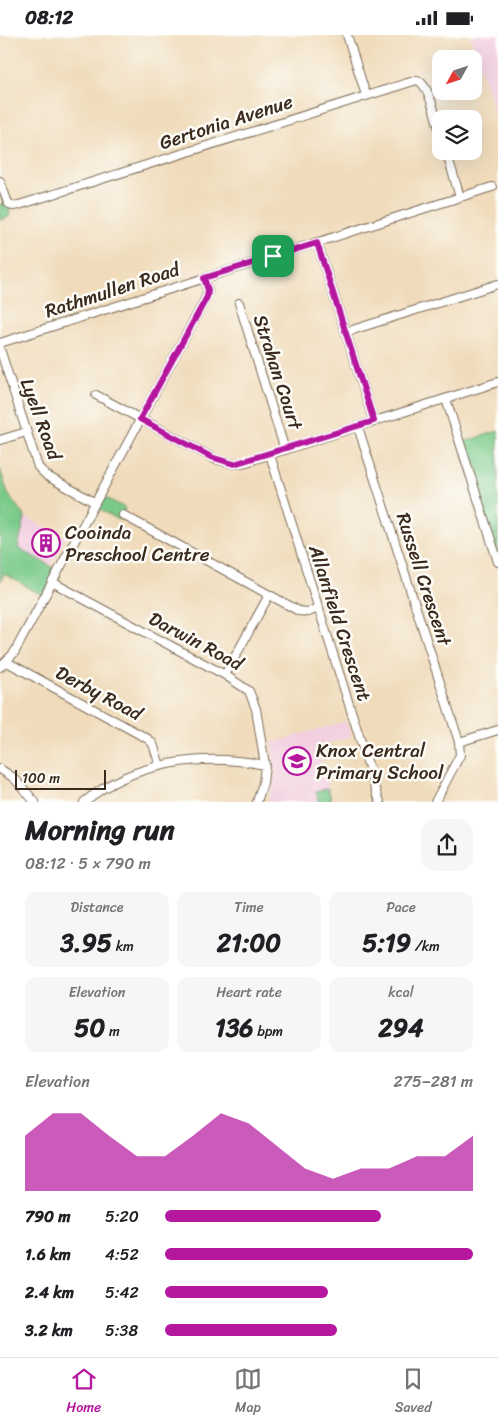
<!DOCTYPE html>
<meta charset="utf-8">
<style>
:root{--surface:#fff;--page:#f6f6f6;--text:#202124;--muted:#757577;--line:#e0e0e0;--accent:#b5179e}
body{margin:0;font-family:Sriracha,sans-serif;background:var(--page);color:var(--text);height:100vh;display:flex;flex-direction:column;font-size:19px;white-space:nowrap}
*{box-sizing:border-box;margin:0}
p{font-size:16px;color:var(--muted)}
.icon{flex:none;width:28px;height:28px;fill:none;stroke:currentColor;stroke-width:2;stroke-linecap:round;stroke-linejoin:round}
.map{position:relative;height:767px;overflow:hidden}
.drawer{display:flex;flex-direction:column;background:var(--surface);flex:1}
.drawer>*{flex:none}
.needle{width:32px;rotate:230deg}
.buttons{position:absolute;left:432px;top:15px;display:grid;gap:10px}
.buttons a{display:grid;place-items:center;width:50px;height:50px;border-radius:10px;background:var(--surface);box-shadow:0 5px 20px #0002;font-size:25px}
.scale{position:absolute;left:15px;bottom:12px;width:91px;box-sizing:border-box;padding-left:5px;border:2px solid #3b2a1e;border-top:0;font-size:14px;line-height:18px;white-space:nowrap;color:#3b2a1e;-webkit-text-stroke:4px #fdfcf7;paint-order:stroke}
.pin{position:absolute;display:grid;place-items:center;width:42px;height:42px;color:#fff;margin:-21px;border-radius:10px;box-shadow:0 2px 8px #0006}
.round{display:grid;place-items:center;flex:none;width:52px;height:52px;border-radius:15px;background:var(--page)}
.headline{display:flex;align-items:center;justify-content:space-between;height:85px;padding:0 25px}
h1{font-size:28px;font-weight:800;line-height:38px}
.stats{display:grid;grid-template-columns:repeat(3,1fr);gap:8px;height:85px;padding:5px 25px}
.stats div{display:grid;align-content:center;border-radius:12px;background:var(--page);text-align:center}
.stats b{font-size:25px;font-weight:800}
.stats small{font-size:14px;font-weight:400}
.stats p{font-size:14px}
.chart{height:140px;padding:10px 25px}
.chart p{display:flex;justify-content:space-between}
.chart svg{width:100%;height:90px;margin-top:5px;fill:var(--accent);opacity:.7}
ul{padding:0 25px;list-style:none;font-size:16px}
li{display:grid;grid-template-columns:80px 60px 1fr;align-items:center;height:38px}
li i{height:12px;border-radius:6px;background:var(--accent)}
.status{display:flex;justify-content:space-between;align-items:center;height:35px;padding:0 25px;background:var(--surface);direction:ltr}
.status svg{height:14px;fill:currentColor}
.tab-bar{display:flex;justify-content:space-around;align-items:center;height:70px;border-top:1px solid var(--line);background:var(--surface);font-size:14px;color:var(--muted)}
.tab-bar a{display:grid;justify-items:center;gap:2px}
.tab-bar .active{color:var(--accent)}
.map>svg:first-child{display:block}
.built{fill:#f2cfe0}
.green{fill:#7aca8a;stroke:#5a7a54}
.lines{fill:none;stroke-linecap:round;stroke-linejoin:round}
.minor-casing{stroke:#7a6855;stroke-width:10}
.minor{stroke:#fff;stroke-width:8}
.route-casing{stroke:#fff;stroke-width:10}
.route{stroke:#b5179e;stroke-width:6}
.labels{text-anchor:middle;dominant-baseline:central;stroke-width:5;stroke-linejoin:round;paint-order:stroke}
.street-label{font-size:19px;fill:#3b2a1e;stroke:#fdfcf7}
.poi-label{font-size:19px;fill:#3b2a1e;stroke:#fdfcf7;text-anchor:start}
</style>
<div class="status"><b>08:12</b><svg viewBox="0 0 49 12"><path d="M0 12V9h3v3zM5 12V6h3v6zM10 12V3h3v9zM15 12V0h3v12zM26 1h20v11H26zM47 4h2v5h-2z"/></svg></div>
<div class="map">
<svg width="498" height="767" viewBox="0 0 498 767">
<rect width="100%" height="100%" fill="#fdfcf7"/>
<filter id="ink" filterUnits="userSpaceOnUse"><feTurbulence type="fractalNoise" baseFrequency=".02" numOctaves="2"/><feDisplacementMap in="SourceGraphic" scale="10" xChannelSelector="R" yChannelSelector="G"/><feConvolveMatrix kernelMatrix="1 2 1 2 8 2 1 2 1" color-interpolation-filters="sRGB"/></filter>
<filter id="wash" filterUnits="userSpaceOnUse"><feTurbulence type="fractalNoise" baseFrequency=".0096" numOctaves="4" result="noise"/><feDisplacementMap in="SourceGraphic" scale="20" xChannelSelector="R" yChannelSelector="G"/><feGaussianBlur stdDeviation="1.12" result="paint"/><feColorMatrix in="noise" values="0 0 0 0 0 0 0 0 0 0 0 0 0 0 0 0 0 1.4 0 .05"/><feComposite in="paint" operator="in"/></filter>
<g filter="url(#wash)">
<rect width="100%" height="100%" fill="#f0dcbb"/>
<path class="built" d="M470,0H498V89Z
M25,482L66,502L51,531L18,513Z
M346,686L352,701L316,713L333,767H268L275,739L272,708Z"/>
<path class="green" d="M7,167L11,170L9,182L0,185V169Z
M498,396V527L460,408Z
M0,433L8,459L25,482L18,513L58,535L44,561L4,539L0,547Z
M99,459L125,473L119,485L93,471Z
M328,753L332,767H319L316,757Z"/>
</g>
<g filter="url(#ink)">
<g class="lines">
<defs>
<path id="minor" d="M347,0L366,60
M446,116L460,162
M0,146L8,168L13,171L19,170L417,45C430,49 437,88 441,101
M317,207L374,387
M239,268L285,415
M346,297L498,249
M0,308L492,152
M0,314L38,432L47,441L94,467
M96,360L215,424L234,429L246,427L498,347
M446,364L498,527
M358,392L459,707
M0,405L26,397
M270,420L380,767
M123,480L299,576L308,577L319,573
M52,547L225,640L249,656L256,674L265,730L263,748L257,767
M7,627L148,704L153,709L160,731
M0,632L14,618L206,263L208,255L204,243
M225,640L269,560
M0,734L14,743L35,767
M84,767C134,726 204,718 265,730
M435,767L460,720L459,707L498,695"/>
</defs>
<use href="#minor" class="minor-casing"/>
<use href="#minor" class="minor"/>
</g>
</g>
<g class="lines" filter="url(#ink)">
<defs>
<path id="route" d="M317,208L374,386L234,429L211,422L140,384L207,262L208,255L204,243Z"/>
</defs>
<use href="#route" class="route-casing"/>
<use href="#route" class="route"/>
</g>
<defs>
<symbol id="building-ring" viewBox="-11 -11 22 22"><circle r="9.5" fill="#fdfcf7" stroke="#b5179e" stroke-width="1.5"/><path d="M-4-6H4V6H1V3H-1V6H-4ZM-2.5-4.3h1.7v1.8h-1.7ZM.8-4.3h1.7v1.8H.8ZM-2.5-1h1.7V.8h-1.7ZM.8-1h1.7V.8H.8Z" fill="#b5179e"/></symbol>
<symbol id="school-ring" viewBox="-11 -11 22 22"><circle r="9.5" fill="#fdfcf7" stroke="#b5179e" stroke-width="1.5"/><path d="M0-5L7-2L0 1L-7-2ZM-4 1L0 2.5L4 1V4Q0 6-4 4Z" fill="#b5179e"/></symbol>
</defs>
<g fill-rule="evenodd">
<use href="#building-ring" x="30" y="492" width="32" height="32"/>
<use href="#school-ring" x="281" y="710" width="32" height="32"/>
</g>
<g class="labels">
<g class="street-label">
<text transform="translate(226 87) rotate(-18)">Gertonia Avenue</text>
<text transform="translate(112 255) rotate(-18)">Rathmullen Road</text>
<text transform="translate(278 337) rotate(72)">Strahan Court</text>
<text transform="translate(41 384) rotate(70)">Lyell Road</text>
<text transform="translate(424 544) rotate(72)">Russell Crescent</text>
<text transform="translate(340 588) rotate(72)">Allanfield Crescent</text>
<text transform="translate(196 606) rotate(28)">Darwin Road</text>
<text transform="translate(99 658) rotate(28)">Derby Road</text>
</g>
<g class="poi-label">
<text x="65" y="497">Cooinda<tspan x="65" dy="22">Preschool Centre</tspan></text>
<text x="316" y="715">Knox Central<tspan x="316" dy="22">Primary School</tspan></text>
</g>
</g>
</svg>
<div class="buttons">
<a><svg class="needle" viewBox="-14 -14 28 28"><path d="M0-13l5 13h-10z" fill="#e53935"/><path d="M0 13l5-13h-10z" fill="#757577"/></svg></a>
<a><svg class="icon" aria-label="layers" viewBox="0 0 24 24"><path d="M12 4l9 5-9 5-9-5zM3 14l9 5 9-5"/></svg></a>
</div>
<div class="scale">100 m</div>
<div class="pin" style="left:273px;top:221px;background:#1e9e55"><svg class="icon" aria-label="arrive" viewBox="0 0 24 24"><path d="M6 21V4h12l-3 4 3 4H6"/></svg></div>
</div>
<section class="drawer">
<div class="headline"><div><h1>Morning run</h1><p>08:12 · 5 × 790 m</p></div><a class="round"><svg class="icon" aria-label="share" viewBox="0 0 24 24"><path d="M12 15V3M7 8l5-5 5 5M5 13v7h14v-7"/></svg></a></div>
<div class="stats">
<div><p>Distance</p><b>3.95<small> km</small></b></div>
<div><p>Time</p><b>21:00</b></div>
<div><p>Pace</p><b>5:19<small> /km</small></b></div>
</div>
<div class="stats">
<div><p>Elevation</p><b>50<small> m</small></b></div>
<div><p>Heart rate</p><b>136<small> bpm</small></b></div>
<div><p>kcal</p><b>294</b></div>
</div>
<div class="chart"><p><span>Elevation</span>275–281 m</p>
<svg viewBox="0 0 160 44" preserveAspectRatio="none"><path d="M0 44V17L10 6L20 6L30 17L40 27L50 27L60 17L70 6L80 11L90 22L100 33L110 38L120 33L130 33L140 27L150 27L160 17V44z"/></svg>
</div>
<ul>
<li><b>790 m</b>5:20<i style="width:70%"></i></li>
<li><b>1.6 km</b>4:52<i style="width:100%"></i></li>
<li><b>2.4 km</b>5:42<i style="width:53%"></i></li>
<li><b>3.2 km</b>5:38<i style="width:56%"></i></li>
</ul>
</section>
<nav class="tab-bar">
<a class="active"><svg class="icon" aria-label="home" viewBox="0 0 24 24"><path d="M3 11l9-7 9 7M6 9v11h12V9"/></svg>Home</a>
<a><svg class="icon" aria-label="map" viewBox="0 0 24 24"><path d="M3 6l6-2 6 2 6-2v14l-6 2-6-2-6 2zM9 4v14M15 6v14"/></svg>Map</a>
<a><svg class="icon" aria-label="saved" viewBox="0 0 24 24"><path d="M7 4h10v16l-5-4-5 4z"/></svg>Saved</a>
</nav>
